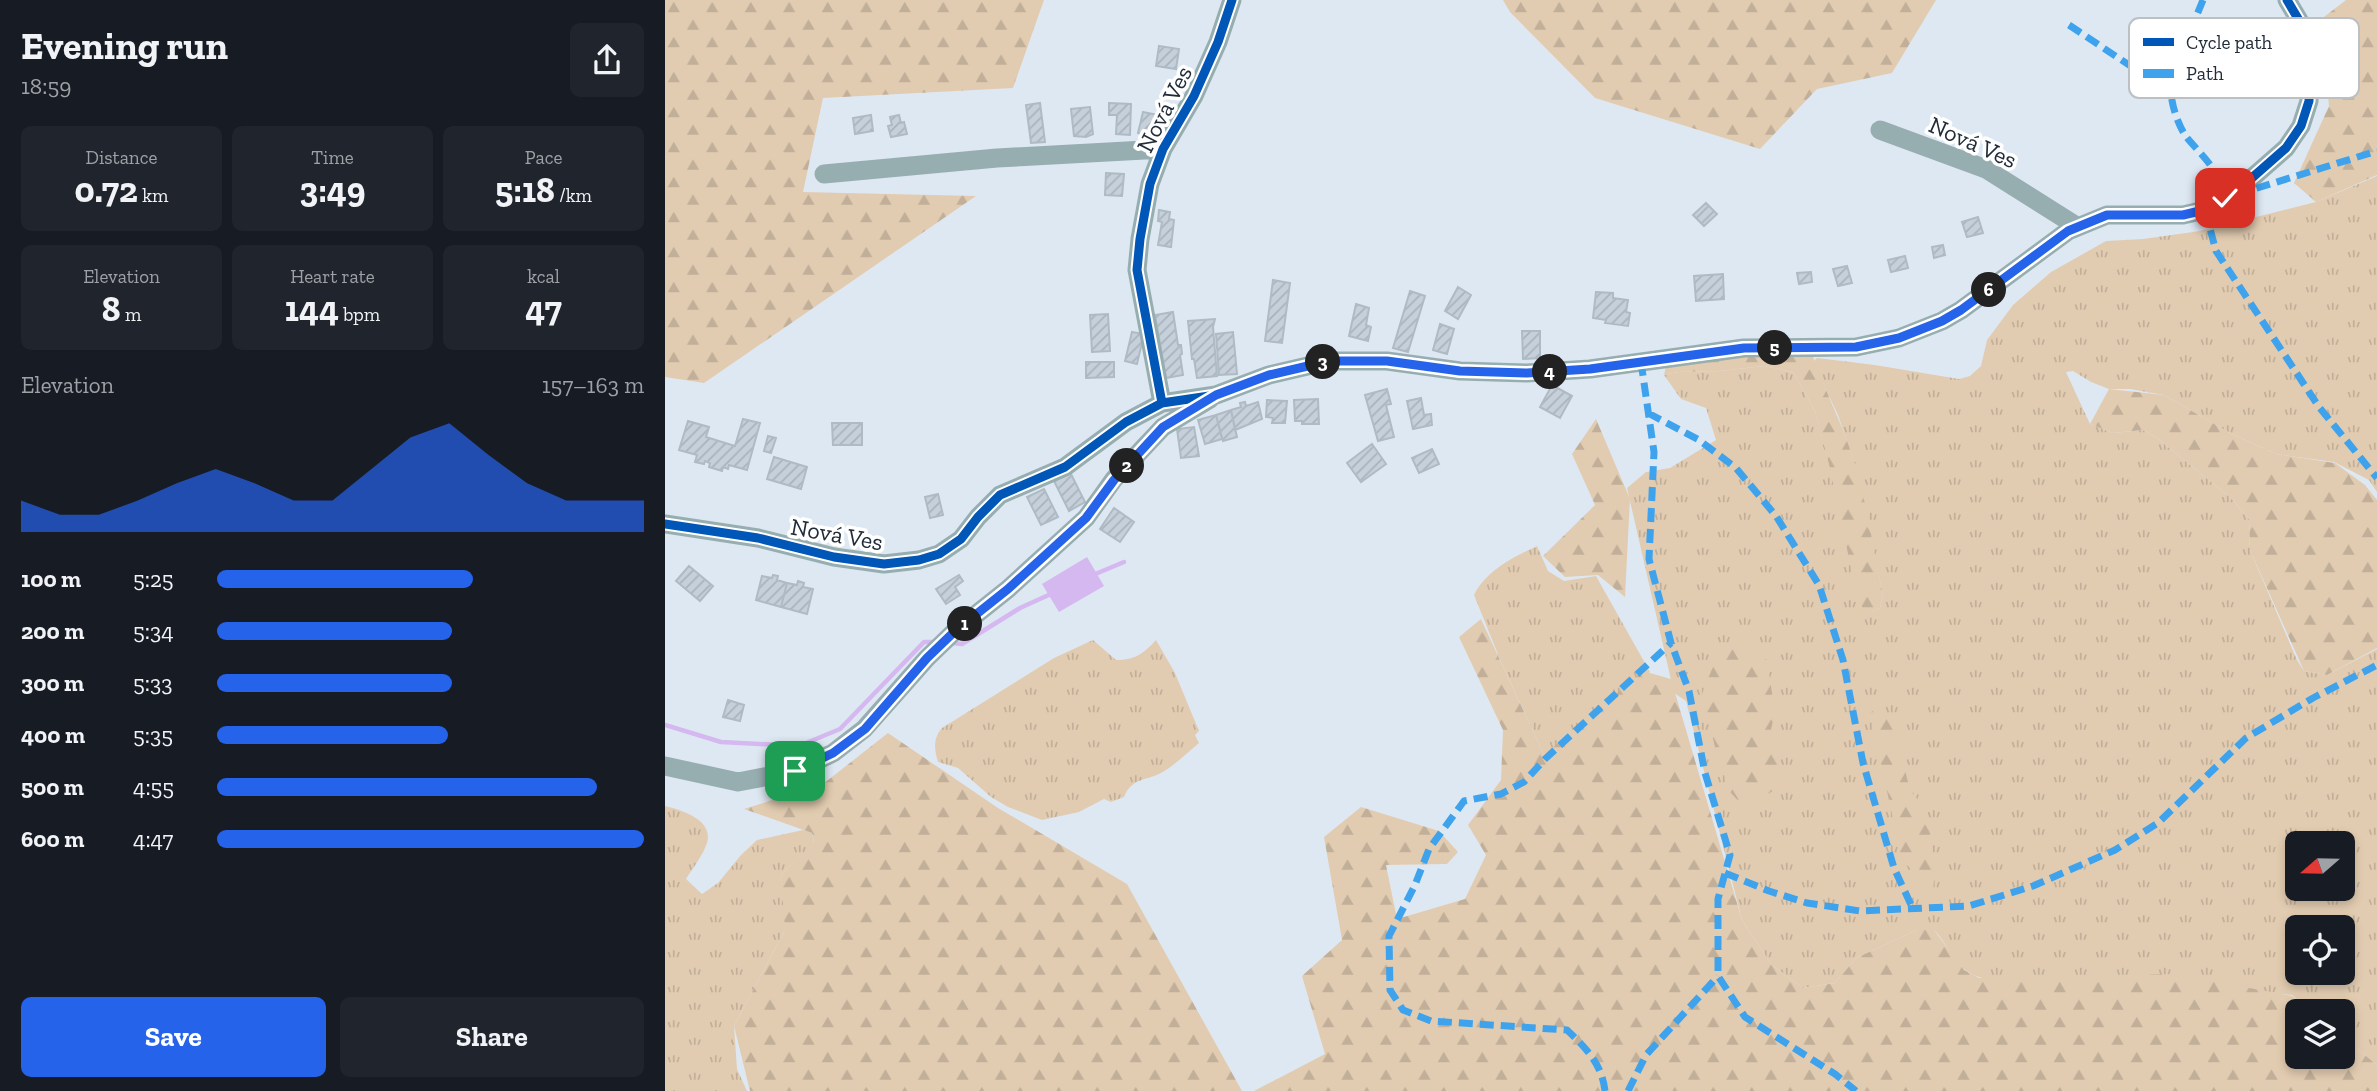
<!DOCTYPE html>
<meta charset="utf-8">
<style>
:root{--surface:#171b24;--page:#20242c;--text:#f1f3f6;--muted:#9ea1a6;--accent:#2563eb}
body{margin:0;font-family:"Zilla Slab",serif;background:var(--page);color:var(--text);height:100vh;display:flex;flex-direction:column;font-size:26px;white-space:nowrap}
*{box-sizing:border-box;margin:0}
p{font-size:23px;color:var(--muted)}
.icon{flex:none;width:38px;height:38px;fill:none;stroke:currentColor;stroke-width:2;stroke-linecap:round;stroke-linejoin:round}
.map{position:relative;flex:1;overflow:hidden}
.drawer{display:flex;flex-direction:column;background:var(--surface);width:665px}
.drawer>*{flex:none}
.needle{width:46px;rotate:250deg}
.fabs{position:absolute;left:1620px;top:831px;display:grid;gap:14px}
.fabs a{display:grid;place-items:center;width:70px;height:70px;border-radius:10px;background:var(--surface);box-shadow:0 4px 10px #0003;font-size:35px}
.pin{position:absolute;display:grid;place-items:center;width:60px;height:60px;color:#fff;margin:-30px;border-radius:14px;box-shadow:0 4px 10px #0006}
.km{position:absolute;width:35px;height:35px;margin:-18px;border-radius:50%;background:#222;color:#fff;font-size:19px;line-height:35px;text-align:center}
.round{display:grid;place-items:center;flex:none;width:74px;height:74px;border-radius:10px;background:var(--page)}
.head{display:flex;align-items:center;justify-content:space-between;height:119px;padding:0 21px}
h1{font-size:38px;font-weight:700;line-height:52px}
.metrics{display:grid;grid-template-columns:repeat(3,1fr);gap:10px;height:119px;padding:7px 21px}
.metrics div{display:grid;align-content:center;border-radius:10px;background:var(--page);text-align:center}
.metrics b{font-size:35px;font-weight:700}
.metrics small{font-size:19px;font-weight:400}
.metrics p{font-size:19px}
.chart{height:196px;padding:14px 21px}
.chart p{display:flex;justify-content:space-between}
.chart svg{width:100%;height:126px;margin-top:7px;fill:var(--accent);opacity:.7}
.action{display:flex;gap:14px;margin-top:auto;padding:14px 21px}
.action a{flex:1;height:80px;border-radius:10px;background:var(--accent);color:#fff;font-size:28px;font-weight:700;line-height:80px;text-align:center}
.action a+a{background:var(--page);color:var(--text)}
ul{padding:0 21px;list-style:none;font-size:23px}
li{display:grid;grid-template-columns:112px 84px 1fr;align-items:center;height:52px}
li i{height:18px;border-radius:9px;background:var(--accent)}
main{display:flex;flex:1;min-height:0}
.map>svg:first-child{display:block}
.grass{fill:url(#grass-tufts);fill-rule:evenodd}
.forest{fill:url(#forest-firs)}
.water{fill:#d5b8f0}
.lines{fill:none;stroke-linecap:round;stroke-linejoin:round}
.stream{stroke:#d5b8f0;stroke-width:4.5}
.building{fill:url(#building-hatch);stroke:#afbbc4;stroke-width:2}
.minor{stroke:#97aeb1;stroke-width:19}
.quiet{stroke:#3ea3ec;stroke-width:7;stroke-dasharray:14 7;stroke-linecap:butt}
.cycleway-casing{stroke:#fff;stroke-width:13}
.cycleway{stroke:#0057b8;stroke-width:9}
.route-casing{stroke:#fff;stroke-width:14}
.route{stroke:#2563eb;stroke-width:9}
.labels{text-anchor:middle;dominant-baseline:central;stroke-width:7;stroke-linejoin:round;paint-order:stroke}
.street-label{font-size:24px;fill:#212c38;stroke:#fff}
.key{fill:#fff;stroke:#bcc0c3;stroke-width:2}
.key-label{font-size:19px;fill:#212c38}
</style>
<main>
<section class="drawer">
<div class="head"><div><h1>Evening run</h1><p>18:59</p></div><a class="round"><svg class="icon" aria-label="share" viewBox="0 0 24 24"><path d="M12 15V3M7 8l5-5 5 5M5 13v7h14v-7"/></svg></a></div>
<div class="metrics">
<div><p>Distance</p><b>0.72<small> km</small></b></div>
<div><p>Time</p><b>3:49</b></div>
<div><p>Pace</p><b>5:18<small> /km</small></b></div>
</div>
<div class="metrics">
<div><p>Elevation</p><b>8<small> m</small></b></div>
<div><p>Heart rate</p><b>144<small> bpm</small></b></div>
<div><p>kcal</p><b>47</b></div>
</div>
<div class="chart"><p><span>Elevation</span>157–163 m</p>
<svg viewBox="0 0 160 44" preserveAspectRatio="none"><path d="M0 44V33L10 38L20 38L30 33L40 27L50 22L60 27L70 33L80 33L90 22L100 11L110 6L120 17L130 27L140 33L150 33L160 33V44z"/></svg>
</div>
<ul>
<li><b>100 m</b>5:25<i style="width:60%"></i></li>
<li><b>200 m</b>5:34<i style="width:55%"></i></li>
<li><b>300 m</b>5:33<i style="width:55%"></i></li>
<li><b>400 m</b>5:35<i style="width:54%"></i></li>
<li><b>500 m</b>4:55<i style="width:89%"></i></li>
<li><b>600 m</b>4:47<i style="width:100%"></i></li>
</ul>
<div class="action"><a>Save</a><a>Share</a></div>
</section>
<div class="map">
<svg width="1712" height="1091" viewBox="0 0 1712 1091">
<defs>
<pattern id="grass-tufts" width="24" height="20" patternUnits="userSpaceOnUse" patternTransform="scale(1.75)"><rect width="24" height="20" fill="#e2ccb1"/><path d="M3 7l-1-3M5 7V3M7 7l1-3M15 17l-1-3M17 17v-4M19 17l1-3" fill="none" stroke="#c2af99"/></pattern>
<pattern id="forest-firs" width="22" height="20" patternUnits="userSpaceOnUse" patternTransform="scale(1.75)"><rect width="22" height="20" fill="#e2ccb1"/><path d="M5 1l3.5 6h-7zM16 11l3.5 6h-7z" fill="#c2af99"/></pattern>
<pattern id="building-hatch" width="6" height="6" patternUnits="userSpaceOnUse" patternTransform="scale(1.75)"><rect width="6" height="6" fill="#c5d0db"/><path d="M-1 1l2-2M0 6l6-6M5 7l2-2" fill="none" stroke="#a9b3bd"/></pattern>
</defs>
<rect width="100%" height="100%" fill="#dee8f3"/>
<path class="grass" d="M1712,176V492L1704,480L1669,462L1611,454L1565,433L1499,395L1465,389H1444L1426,382L1408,371L1401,372L1425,424L1448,433L1478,430L1492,438L1566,498L1584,519L1585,550L1632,660L1639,671L1662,675L1712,649V1065L1678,1037V1012L1647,1011L1627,995C1548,990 1470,982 1391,978C1371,977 1327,983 1311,976C1288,967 1285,946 1269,930H1252L1191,958L1170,983L1138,988L1106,964L1077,920L1021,701L1009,693L962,488L981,472L1005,468L1051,440L1041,408L1016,399L999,375L1013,372L1055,371L1099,366L1128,372L1150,411L1206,612L1215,608L1218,595L1189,462L1173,415L1150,367L1149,361L1152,358L1210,365L1294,379L1305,376L1316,366L1322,340L1348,305L1386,272L1441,241L1478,239L1535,231L1651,202ZM1633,844H1678V889H1633ZM1633,928H1678V973H1633Z
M872,546L883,571L899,581L931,576L985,672L879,755L836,662L809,595C822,570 847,558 872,546Z
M428,640L451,660C470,660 478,654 491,640L510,673L534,731L530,735L534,743C522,753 508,767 494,774C479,781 467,778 459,797L446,802L439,799L414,812L377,820L343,807L326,797L293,768L273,762C269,749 268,738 277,728L389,658Z
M0,806C17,810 49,820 42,843C38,855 28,868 21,879L37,894L53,883L76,855L92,840L138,830L147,833L149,843L116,875L121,908L120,930L69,1026L72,1069L82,1091H0Z"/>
<path class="forest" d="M0,0H379L348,88L158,98L138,192L311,196L39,383L0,377Z
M838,0H1271L1227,73L1152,89L1095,149L930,98L845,12Z
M1681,0H1712V175L1651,202L1629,183L1664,106L1655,20Z
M1145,348C1157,385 1176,420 1188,458C1202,502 1208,550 1218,595L1215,608L1206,612L1198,609L1192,596L1164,464L1150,411L1128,372L1099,366L1055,371L1013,372L999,375L1003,358Z
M1444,389L1499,395L1565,433L1611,454L1670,463L1700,485L1712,500V648L1662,675L1639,671L1585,550L1584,519L1566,498L1492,438L1478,430L1448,433L1425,424Z
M931,419L965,499L960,597L933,575L900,577L878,556L930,505L907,454Z
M816,619L879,755L978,671L1006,679L1077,920L1106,964L1138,988L1170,983L1191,958L1252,930H1269L1299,970L1314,978L1510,974L1627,996L1647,1011L1633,1012V1057H1678V1037L1712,1065V1091H589L660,1054L637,976L677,940L659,837L696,807L774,831L793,852L782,864L721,865L732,919L800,899L821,855L803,825L836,780L838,730L794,637Z
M1075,642L1102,660L1110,713L1104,738L1113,751L1115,786L1081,809L1065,792L1052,755L1037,694L1052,656Z
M1216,704L1229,727L1245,790L1262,811L1270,867L1268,891L1237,860L1205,713Z
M223,733L333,808L462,884L577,1091H85L69,1026L120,930L116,875L149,842L147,833L79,809L158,784Z"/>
<path class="water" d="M422,557L439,586L394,612L377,584Z"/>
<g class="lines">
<path class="stream" d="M428,575L459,562
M288,643L297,644L355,608L388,593
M0,725L56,742L134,746L175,729L259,642H268"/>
</g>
<path class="building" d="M494,46L514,49L511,69L491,66Z
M375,103L380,142L366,143L361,105Z
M444,103L466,104L465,135L451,134L452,115H444Z
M425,107L428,134L421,137L409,136L406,109Z
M478,112L498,116L493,138L473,133Z
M206,115L208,131L190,134L188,118Z
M234,115L236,123L239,122L242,134L226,137L223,126L227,125L225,117Z
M441,173L459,174L457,196L440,195Z
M1041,203L1052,214L1039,226L1028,215Z
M494,210L505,212L504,219L509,220L506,247L493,245L497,222L493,221Z
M1313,217L1318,233L1302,237L1297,222Z
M1278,245L1280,255L1269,258L1267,247Z
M1240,256L1243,268L1226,272L1223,260Z
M1182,266L1187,283L1173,286L1168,269Z
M1146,272L1147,282L1134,284L1132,273Z
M1058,274L1059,299L1031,301L1029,276Z
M608,280L625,283L617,343L600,341Z
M793,287L806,295L793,319L780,311Z
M745,291L760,296L743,352L728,348Z
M931,292L948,293V298L963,300L961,312L965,313L963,326L940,323L941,320L928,318Z
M691,304L704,308L701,325L706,327L703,341L684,336Z
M508,312L513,345H516L517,354L515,355L518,375L501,378L490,315Z
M443,314L445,351L427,352L425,315Z
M550,319L548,327L552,376L532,378L529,359H527L523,321Z
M775,324L789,329L782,354L768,350Z
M857,331H875V358L858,359Z
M467,332L479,334L472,364L460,361Z
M568,332L572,374L554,375L551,334Z
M421,362H449V377L421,378Z
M887,385L907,396L895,418L875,407Z
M722,389L726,404L721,405L729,437L713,441L700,395Z
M756,398L759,415L766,414L767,425L748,429L742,401Z
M653,399L654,424H637V421H630L629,400Z
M602,400L622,401L620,423H607L608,418L601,417Z
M580,402L581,406L593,402L597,419L570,430L566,410L576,407L575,403Z
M566,410L572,437L558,441L551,415Z
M551,415L557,439L540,444L533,420Z
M78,419L95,423L82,470L64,465L63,469L58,467L57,471L44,467L45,463L40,461L39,464L30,462L32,455L14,450L23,421L44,427L41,437L70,446Z
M167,423H197V445H168Z
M529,427L534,456L516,458L512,429Z
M103,436L111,438L106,453L99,451Z
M707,444L721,464L696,482L682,463Z
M767,449L774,464L754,473L747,458Z
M109,457L142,467L136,489L102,479Z
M405,472L420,502L404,511L388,479Z
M379,489L393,517L376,525L362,497Z
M273,494L278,515L265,518L260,497Z
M449,508L469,522L455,542L435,529Z
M24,566L48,586L35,601L11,581Z
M108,575L113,576L112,580L122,583L116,607L91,600L97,576L107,578Z
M294,575L298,581L290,587L295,595L281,604L271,589Z
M133,581L139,583L138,587L148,589L142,614L116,607L122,583L132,585Z
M63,700L79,705L75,721L58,717Z"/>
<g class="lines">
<path class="minor" d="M1215,130L1321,169L1413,227
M159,174L332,158L498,149
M497,403L472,270L475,239L485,184L498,149L529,96L553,42L567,0
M0,524L93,538L169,557L219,564L254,560L274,554L296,539L313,517L335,495L400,467L461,422L497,403L551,395L604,375L664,361H722L795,371L862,373L925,369L1079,348L1191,347L1234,338L1277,321L1296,310L1403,231L1442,215H1518L1540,210L1572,191L1621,148L1636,126L1644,101L1646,57L1638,27L1622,0
M0,766L73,782L130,771L168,753L199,729L262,658L289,632L343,589L421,518L449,479L498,427L545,399"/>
<path class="quiet" d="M1538,0C1529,23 1506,70 1506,93C1507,107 1514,128 1523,139C1541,160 1554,170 1560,198L1712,151
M1404,25L1506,93
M1540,210L1551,251L1654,407L1712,478
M976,362L989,452L984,559L1006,643L1024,691L1040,773L1065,855L1053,899V976L1080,1017L1170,1074L1191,1091
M983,413L1034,440L1071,468L1111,516L1154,585L1178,660L1198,763L1229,868L1247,907
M1060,873L1104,891L1142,903L1195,911L1304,906L1368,886L1450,850L1493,823L1581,738L1648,698L1712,665
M940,1091C937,1064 921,1048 902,1030L766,1021L738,1010L725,990L724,936L750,885L764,849L799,801L836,794L859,782L880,759L1006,643
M963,1091L981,1055L1053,976"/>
<defs>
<path id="cycleway" d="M497,403L472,270L475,239L485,184L498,149L529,96L553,42L567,0
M0,524L93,538L169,557L219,564L254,560L274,554L296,539L313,517L335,495L400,467L461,422L497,403L551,395L604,375L664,361H722L795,371L862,373L925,369L1079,348L1191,347L1234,338L1277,321L1296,310L1403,231L1442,215H1518L1540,210L1572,191L1621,148L1636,126L1644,101L1646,57L1638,27L1622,0"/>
</defs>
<use href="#cycleway" class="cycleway-casing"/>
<use href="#cycleway" class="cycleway"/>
</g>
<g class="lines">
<defs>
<path id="route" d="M130,771L168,753L200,729L262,658L289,632L343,589L421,518L449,480L498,427L551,395L604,375L664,361H722L795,371L862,373L925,369L1079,348L1191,347L1234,338L1277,321L1296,310L1403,231L1442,215H1518L1539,210L1560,198"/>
</defs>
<use href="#route" class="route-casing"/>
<use href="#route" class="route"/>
</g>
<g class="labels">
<g class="street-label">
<text transform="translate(499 109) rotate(-63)">Nová Ves</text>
<text transform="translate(1308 142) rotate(24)">Nová Ves</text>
<text transform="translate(172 534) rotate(10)">Nová Ves</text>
</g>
</g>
<rect x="1464" y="18" width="230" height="80" rx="10" class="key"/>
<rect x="1478" y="38" width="31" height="8" fill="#0057b8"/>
<rect x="1478" y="69" width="31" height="9" fill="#3ea3ec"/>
<g class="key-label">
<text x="1521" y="49">Cycle path</text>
<text x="1521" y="80">Path</text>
</g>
</svg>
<div class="fabs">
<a><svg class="needle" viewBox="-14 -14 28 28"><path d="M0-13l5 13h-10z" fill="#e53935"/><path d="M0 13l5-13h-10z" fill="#9ea1a6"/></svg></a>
<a><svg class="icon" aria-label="locate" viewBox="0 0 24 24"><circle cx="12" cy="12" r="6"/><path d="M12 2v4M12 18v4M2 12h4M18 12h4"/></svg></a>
<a><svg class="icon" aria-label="layers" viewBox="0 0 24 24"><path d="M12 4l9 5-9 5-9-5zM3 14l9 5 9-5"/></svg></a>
</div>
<div class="pin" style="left:130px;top:771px;background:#1e9e55"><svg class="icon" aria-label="arrive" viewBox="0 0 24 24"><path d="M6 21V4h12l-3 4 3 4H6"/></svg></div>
<div class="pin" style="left:1560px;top:198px;background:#d93025"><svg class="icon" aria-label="check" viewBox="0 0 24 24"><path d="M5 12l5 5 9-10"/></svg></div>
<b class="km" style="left:300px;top:624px">1</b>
<b class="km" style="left:462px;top:466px">2</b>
<b class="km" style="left:658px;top:362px">3</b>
<b class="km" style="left:885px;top:372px">4</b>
<b class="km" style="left:1110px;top:348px">5</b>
<b class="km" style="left:1324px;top:290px">6</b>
</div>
</main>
